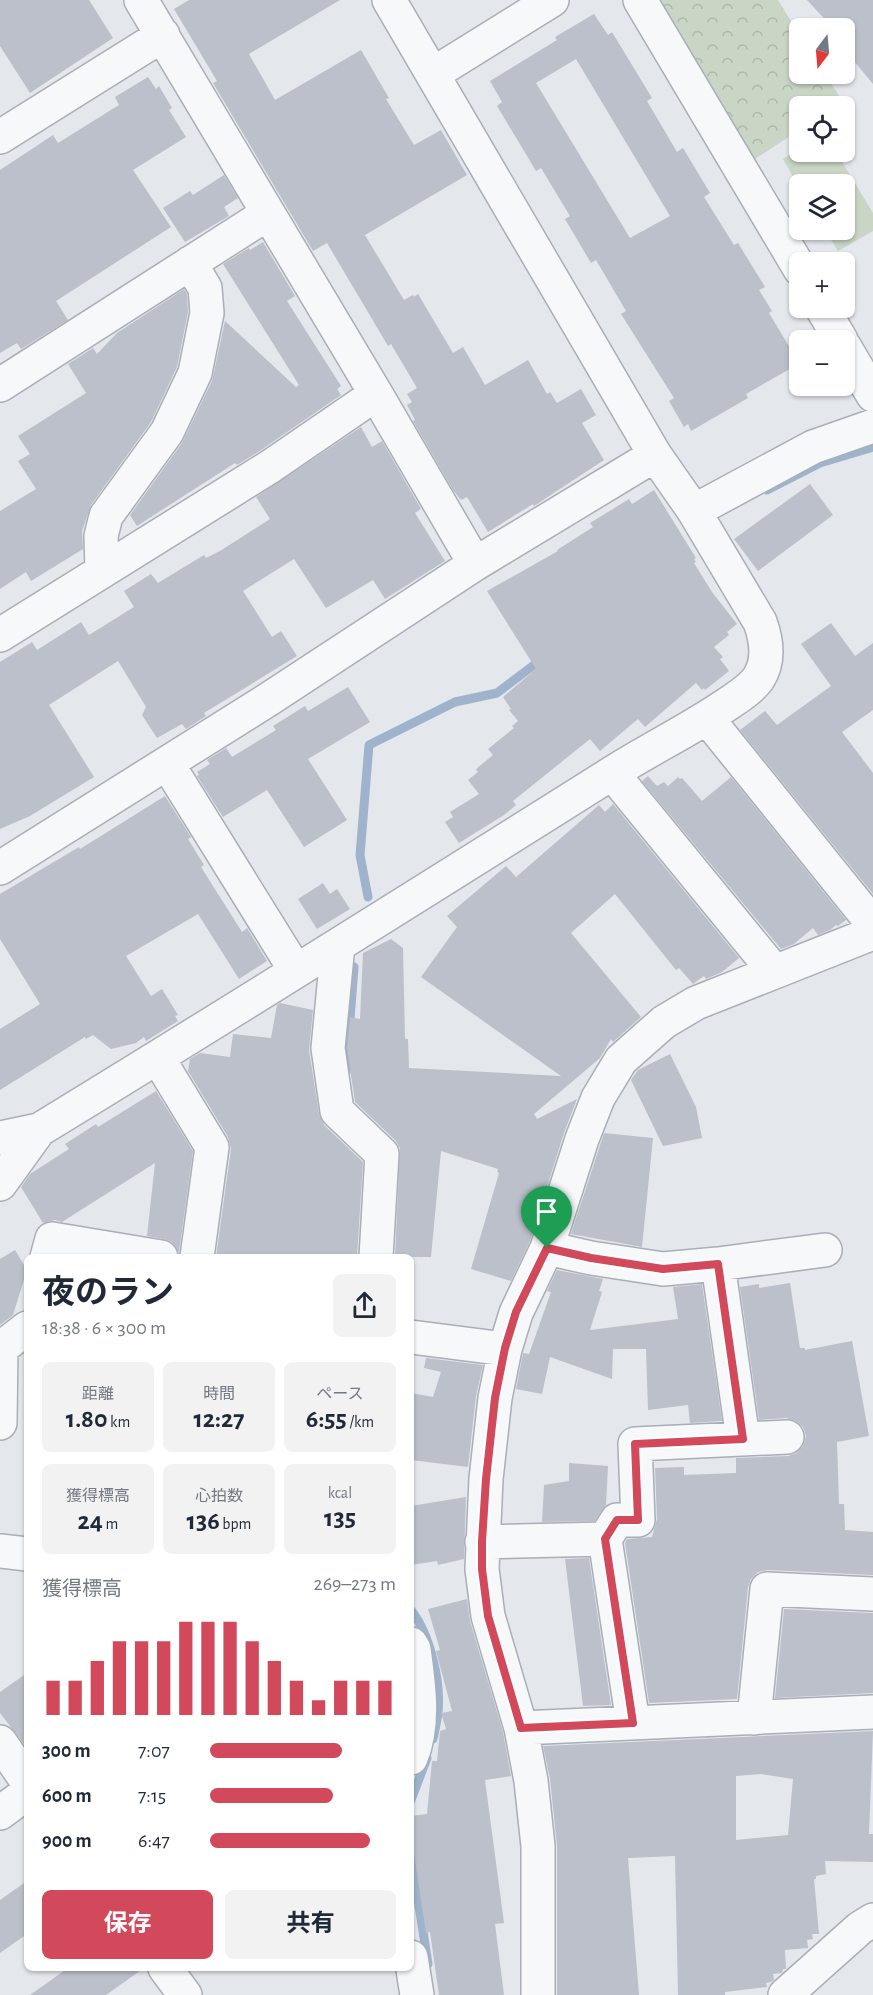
<!DOCTYPE html>
<html lang="ja">
<meta charset="utf-8">
<style>
:root{--surface:#fff;--page:#f2f2f3;--text:#1f2937;--muted:#747a83;--accent:#d1495b}
body{margin:0;font-family:"Alegreya Sans","Noto Sans JP",sans-serif;background:var(--page);color:var(--text);height:100vh;display:flex;flex-direction:column;font-size:22px;white-space:nowrap}
*{box-sizing:border-box;margin:0}
p{font-size:20px;color:var(--muted)}
.icon{flex:none;width:33px;height:33px;fill:none;stroke:currentColor;stroke-width:2;stroke-linecap:round;stroke-linejoin:round}
.map{position:relative;flex:1;overflow:hidden}
.side{position:absolute;left:24px;top:1254px;width:390px;height:717px;display:flex;flex-direction:column;background:var(--surface);border-radius:9px;box-shadow:0 2px 4px #0004}
.side>*{flex:none}
.needle{width:39px;rotate:196deg}
.controls{position:absolute;left:789px;top:18px;display:grid;gap:12px}
.controls a{display:grid;place-items:center;width:66px;height:66px;border-radius:9px;background:var(--surface);box-shadow:0 2px 4px #0004;font-size:30px}
.pin{position:absolute;display:grid;place-items:center;width:51px;height:51px;color:#fff;margin:-62px -26px;border-radius:50% 50% 50% 0;rotate:-45deg;box-shadow:0 0 6px #0007}
.pin .icon{rotate:45deg}
.round{display:grid;place-items:center;flex:none;width:63px;height:63px;border-radius:9px;background:var(--page)}
.overview{display:flex;align-items:center;justify-content:space-between;height:102px;padding:0 18px}
h1{font-size:33px;font-weight:700;line-height:45px}
.metrics{display:grid;grid-template-columns:repeat(3,1fr);gap:9px;height:102px;padding:6px 18px}
.metrics div{display:grid;align-content:center;border-radius:9px;background:var(--page);text-align:center}
.metrics b{font-size:26px;font-weight:700}
.metrics small{font-size:16px;font-weight:400}
.metrics p{font-size:16px}
.chart{height:168px;padding:12px 18px}
.chart p{display:flex;justify-content:space-between}
.chart svg{width:100%;height:108px;margin-top:6px;stroke:var(--accent);stroke-width:6}
.button{display:flex;gap:12px;margin-top:auto;padding:12px 18px}
.button a{flex:1;height:69px;border-radius:9px;background:var(--accent);color:#fff;font-size:24px;font-weight:700;line-height:69px;text-align:center}
.button a+a{background:var(--page);color:var(--text)}
ul{padding:0 18px;list-style:none;font-size:20px}
li{display:grid;grid-template-columns:96px 72px 1fr;align-items:center;height:45px}
li i{height:15px;border-radius:8px;background:var(--accent)}
.map>svg:first-child{display:block}
.park{fill:url(#park-crowns)}
.pitch{fill:#c9d6c5}
.lines{fill:none;stroke-linecap:round;stroke-linejoin:round}
.stream{stroke:#9fb4cc;stroke-width:9}
.building{fill:#bbc0ca;fill-rule:evenodd}
.minor-casing{stroke:#a9aeb7;stroke-width:36}
.minor{stroke:#f7f8fa;stroke-width:33}
.route-casing{stroke:#fff;stroke-width:12}
.route{stroke:#d1495b;stroke-width:8}
</style>
<div class="map">
<svg width="873" height="1995" viewBox="0 0 873 1995">
<defs>
<pattern id="park-crowns" width="20" height="18" patternUnits="userSpaceOnUse" patternTransform="scale(1.5)"><rect width="20" height="18" fill="#c9d6c5"/><path d="M2 6a3 3 0 1 1 6 0M12 15a3 3 0 1 1 6 0" fill="none" stroke="#adb8ab"/></pattern>
</defs>
<rect width="100%" height="100%" fill="#e4e7ec"/>
<path class="park" d="M657,0H778L799,34L800,74H825L843,102L836,106H800L799,130L752,161Z"/>
<path class="pitch" d="M799,149L800,152H836L873,213V231L838,251L825,230H844V184H800L799,187L783,159Z"/>
<g class="lines">
<path class="stream" d="M767,490L820,463L873,447
M368,897L360,855L369,745L455,702L497,693L542,659
M346,1072L354,967
M411,1610C430,1634 441,1681 438,1712C437,1721 435,1730 433,1739
M411,1800L427,1758
M411,1853L428,1964"/>
</g>
<path class="building" d="M0,0H89L113,38L30,93L0,46Z
M189,0H340L249,54L275,100L361,50L389,98L386,99L414,145L441,130L467,175L365,235L404,300L413,295L414,297L418,294L453,353L463,347L485,385L528,360L547,394L550,392L557,403L581,389L596,415L582,423L604,460L534,506L533,504L488,532L467,497L461,500L453,490L413,421L415,420L407,405L412,402L407,394L417,388L391,344L388,346L327,243L313,251L213,83L217,81L174,9Z
M807,0H873V84L844,49V28H833Z
M594,14L608,35L612,32L652,98L647,101L677,152L683,148L710,193L704,197L734,245L738,243L765,287L759,290L772,311L769,313L796,358L793,361L795,366L746,394L748,398L691,431L688,424L684,427L669,401L674,398L621,314L626,311L596,260L591,263L565,219L570,216L541,168L536,171L497,106L502,102L490,81L557,40L555,37ZM576,59L670,216L630,238L536,83Z
M148,77L156,89L159,86L172,108L169,110L186,137L133,170L171,227L56,301L68,320L21,349L17,343L0,353V170L53,135L58,143L119,105L115,97Z
M224,175L238,198L224,207L229,216L185,242L163,208L190,191L193,195Z
M263,242L295,296L287,301L341,386L337,389L341,395L261,450L237,465L235,463L137,526L130,515L182,443L212,381L225,321L296,387L299,385L223,264L249,248L250,250Z
M184,289L187,294L188,312L177,367L151,422L91,505L82,531L83,549L31,581L26,572L0,589V511L36,489L18,461L30,454L18,436L86,393L68,364L93,348L97,354L117,333Z
M361,427L372,447L382,441L421,509L415,513L445,561L385,599L373,580L326,608L294,559L243,591L272,637L281,631L297,656L204,713L206,716L186,729L182,724L157,738L142,715L146,707L118,661L49,705L94,777L30,816L0,829V662L32,642L37,650L81,622L89,635L134,607L124,591L151,574L158,583L204,555L206,558L220,551L270,519L256,497Z
M810,484L833,515L758,571L734,539Z
M654,490L696,558L694,559L696,562L694,563L712,592L737,624L727,632L729,635L714,647L723,657L720,659L729,671L705,690L704,688L702,690L696,683L645,727L638,719L600,751L590,739L513,801L516,805L504,815L459,843L445,822L453,817L450,812L479,794L468,780L478,772L476,769L493,755L488,749L514,728L512,726L518,721L509,710L511,709L503,697L536,669L487,591L558,551L557,550L593,527L590,523L629,499L632,504Z
M831,623L855,656L873,643V710L842,732L873,773V894L740,730L765,711L777,725L831,686L801,644Z
M348,687L370,722L308,759L347,820L304,847L267,790L223,817L197,776L199,775L197,772L210,764L207,760L226,748L232,757L276,730L273,726L305,706L308,711Z
M648,776L657,786L664,782L668,786L678,777L680,779L682,778L702,801L731,777L846,920L838,926L836,925L830,930L818,935L813,928L794,944L781,949L642,781Z
M165,796L191,837L188,839L204,865L201,867L242,932L247,928L267,961L239,979L198,914L126,956L151,996L162,989L178,1015L175,1016L178,1021L146,1041L144,1037L136,1043L111,1049L93,1035L86,1039L85,1037L0,1090V1029L40,1004L0,939V894L79,847L80,849Z
M613,804L739,958L722,972L706,979L704,976L693,984L679,968L676,970L615,894L571,933L641,1017L613,1042L611,1039L600,1058L534,1114L537,1119L577,1099L564,1133L530,1241L511,1281L471,1269L499,1173L497,1172L498,1169L441,1151L431,1257H395L400,1148L395,1140L355,1102L347,1048L350,1017L360,1019L363,953L391,939L403,948L405,1039H408L409,1068L561,1076L421,977L457,927L447,916L506,866L516,877L599,805L605,812Z
M323,883L330,894L337,889L350,909L317,929L298,899Z
M280,1003L313,1010L309,1050L319,1114L324,1125L363,1162L357,1257H216L231,1149L228,1137L188,1071L190,1059L200,1053L230,1057L233,1034L271,1038L277,1005Z
M670,1054L696,1107L702,1138L663,1146L631,1080L638,1070Z
M156,1091L193,1151L179,1252L172,1242L164,1239L147,1236L155,1163L62,1222L55,1220L43,1223L21,1187L30,1174L69,1149L65,1144L96,1124L98,1127Z
M604,1133L653,1138L642,1247L571,1234Z
M15,1250L27,1270L13,1315L0,1325V1259Z
M557,1270L603,1279L599,1291L602,1292L590,1330L678,1319L673,1287L702,1284L722,1421L690,1423L688,1405L648,1410L646,1349H613L612,1379L550,1357L542,1394L516,1389L523,1353L529,1354L551,1292L547,1291Z
M790,1283L800,1348H805V1350L852,1341L869,1436L837,1442L839,1504H844L845,1530L873,1532V1575L768,1570L758,1572L751,1579L748,1587L737,1699L649,1703L625,1543L627,1539L652,1537L657,1519L655,1468L684,1467V1475L736,1473V1458L788,1456L797,1453L803,1446L806,1436L803,1427L796,1421L786,1418L759,1420L740,1287L759,1284V1288Z
M426,1358L483,1365L476,1396L468,1467L411,1460V1393L433,1397L441,1372L424,1368Z
M569,1463L608,1466L606,1505L595,1521L542,1522L544,1485L569,1481Z
M466,1497L464,1559L438,1565L437,1561L411,1565V1506Z
M589,1558L611,1705L583,1706L565,1559Z
M467,1599L470,1621L503,1732L511,1776L485,1780L504,1923L495,1924L504,1995H439L430,1932L426,1933L411,1834V1816L427,1814L432,1761H437L440,1731L446,1729L441,1713L452,1711L436,1651L440,1650L428,1609Z
M784,1609L873,1613V1693L775,1698Z
M27,1673V1748L0,1713V1692Z
M873,1731L869,1834H873V1862L825,1861L826,1874L816,1876V1879H814L819,1934H812L813,1939L807,1940L808,1948L785,1950L786,1969H783L782,1973L773,1974L774,1980L771,1982L766,1983L767,1987L725,1992V1995H678L675,1856L628,1858L639,1995H557V1846L550,1779L543,1746ZM761,1774L793,1779L788,1835L736,1840V1776Z
M27,1881V1934L0,1953V1900Z
M68,1968H144L106,1995H30Z"/>
<g class="lines">
<defs>
<path id="minor" d="M141,0L376,394L475,564
M640,0L800,269
M433,74L552,0
M0,137L163,35
M822,308L841,340
M844,346L873,395
M0,385L267,214
M694,511L813,447L873,426
M102,571L101,536L106,516L167,432L195,373L207,313L205,288L190,263
M0,635L271,466L376,394
M707,718L873,924
M167,763L296,971
M612,773L774,971
M0,868L269,699L475,564L655,455
M338,945L328,1048L337,1111L382,1154L376,1257
M158,1058L212,1147L197,1257
M0,1138L39,1130C231,1013 420,894 609,775C646,751 686,732 723,707C735,699 749,691 758,679C770,661 767,641 760,622L694,511L655,455L389,0
M0,1184L39,1130
M547,1248L591,1258L663,1269L718,1264L825,1250
M47,1257L52,1239L161,1257
M718,1264L743,1439
M411,1337L505,1349
M0,1349L27,1328
M0,1423L1,1348
M605,1539L617,1520H638L635,1444L787,1437
M482,1542L605,1539L633,1723
M0,1551L27,1554
M411,1644L414,1649C419,1685 425,1724 411,1758
M754,1718L767,1589L873,1594
M521,1728L873,1712
M0,1742L27,1781
M0,1813L27,1793
M411,1957L417,1995
M165,1968L185,1995
M538,1995V1846L531,1781L521,1728L488,1616L482,1569L486,1479L495,1398L505,1349L516,1313L547,1248L582,1139L598,1098L621,1060L664,1022L696,1003L873,933
M785,1995L860,1928L873,1920"/>
</defs>
<use href="#minor" class="minor-casing"/>
<use href="#minor" class="minor"/>
</g>
<g class="lines">
<defs>
<path id="route" d="M547,1248L591,1258L663,1269L718,1264L743,1439L635,1444L638,1520H617L605,1539L633,1723L521,1728L488,1616L482,1569V1542L486,1479L495,1398L505,1348L516,1312Z"/>
</defs>
<use href="#route" class="route-casing"/>
<use href="#route" class="route"/>
</g>
</svg>
<div class="controls">
<a><svg class="needle" viewBox="-14 -14 28 28"><path d="M0-13l5 13h-10z" fill="#e53935"/><path d="M0 13l5-13h-10z" fill="#747a83"/></svg></a>
<a><svg class="icon" aria-label="locate" viewBox="0 0 24 24"><circle cx="12" cy="12" r="6"/><path d="M12 2v4M12 18v4M2 12h4M18 12h4"/></svg></a>
<a><svg class="icon" aria-label="layers" viewBox="0 0 24 24"><path d="M12 4l9 5-9 5-9-5zM3 14l9 5 9-5"/></svg></a>
<a>+</a>
<a>−</a>
</div>
<div class="pin" style="left:547px;top:1248px;background:#1e9e55"><svg class="icon" aria-label="arrive" viewBox="0 0 24 24"><path d="M6 21V4h12l-3 4 3 4H6"/></svg></div>
<section class="side">
<div class="overview"><div><h1>夜のラン</h1><p>18:38 · 6 × 300 m</p></div><a class="round"><svg class="icon" aria-label="share" viewBox="0 0 24 24"><path d="M12 15V3M7 8l5-5 5 5M5 13v7h14v-7"/></svg></a></div>
<div class="metrics">
<div><p>距離</p><b>1.80<small> km</small></b></div>
<div><p>時間</p><b>12:27</b></div>
<div><p>ペース</p><b>6:55<small> /km</small></b></div>
</div>
<div class="metrics">
<div><p>獲得標高</p><b>24<small> m</small></b></div>
<div><p>心拍数</p><b>136<small> bpm</small></b></div>
<div><p>kcal</p><b>135</b></div>
</div>
<div class="chart"><p><span>獲得標高</span>269–273 m</p>
<svg viewBox="0 0 160 44" preserveAspectRatio="none"><path d="M5 44V30M15 44V30M25 44V22M35 44V14M45 44V14M55 44V14M65 44V6M75 44V6M85 44V6M95 44V14M105 44V22M115 44V30M125 44V38M135 44V30M145 44V30M155 44V30"/></svg>
</div>
<ul>
<li><b>300 m</b>7:07<i style="width:71%"></i></li>
<li><b>600 m</b>7:15<i style="width:66%"></i></li>
<li><b>900 m</b>6:47<i style="width:86%"></i></li>
</ul>
<div class="button"><a>保存</a><a>共有</a></div>
</section>
</div>
